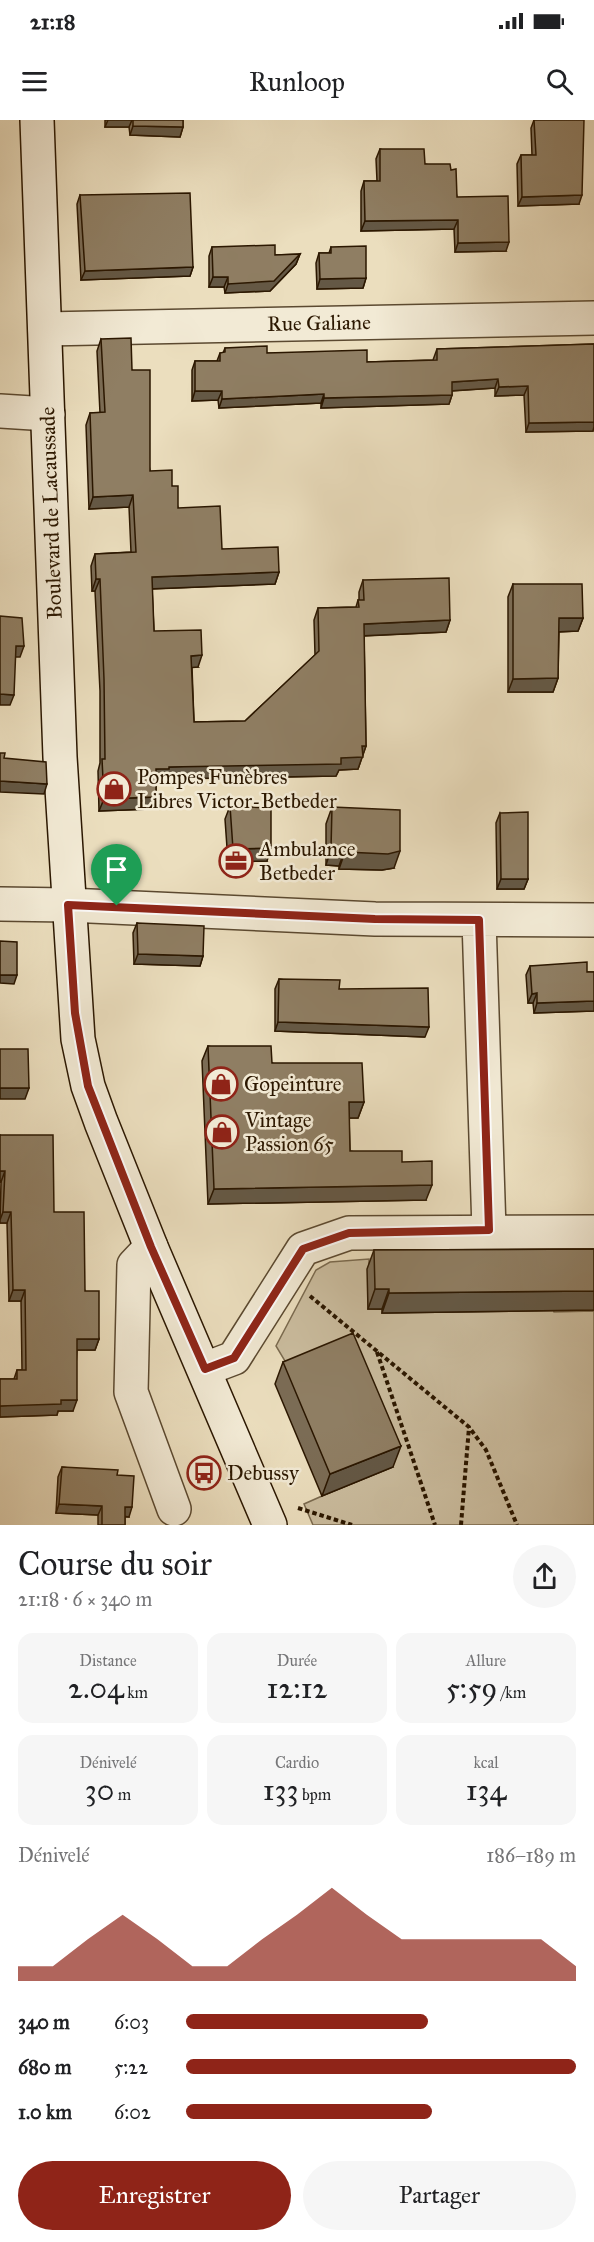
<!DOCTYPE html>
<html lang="fr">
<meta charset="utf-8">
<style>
:root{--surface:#fff;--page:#f6f6f6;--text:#202124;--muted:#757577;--accent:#8f2418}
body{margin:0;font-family:"IM FELL Great Primer",serif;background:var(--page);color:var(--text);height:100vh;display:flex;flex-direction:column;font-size:22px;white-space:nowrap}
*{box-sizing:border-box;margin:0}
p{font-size:20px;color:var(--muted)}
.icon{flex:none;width:33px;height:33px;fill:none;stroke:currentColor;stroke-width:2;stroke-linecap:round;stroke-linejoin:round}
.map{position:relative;height:1405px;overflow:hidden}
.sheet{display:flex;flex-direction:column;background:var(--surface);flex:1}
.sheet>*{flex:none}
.pin{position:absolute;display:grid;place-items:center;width:51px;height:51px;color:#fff;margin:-62px -26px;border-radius:50% 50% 50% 0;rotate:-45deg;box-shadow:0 0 6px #0007}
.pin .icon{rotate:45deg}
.round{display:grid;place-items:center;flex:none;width:63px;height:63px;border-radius:32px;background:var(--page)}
.head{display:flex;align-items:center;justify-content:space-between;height:102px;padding:0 18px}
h1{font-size:33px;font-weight:600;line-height:45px}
.metrics{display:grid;grid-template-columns:repeat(3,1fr);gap:9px;height:102px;padding:6px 18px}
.metrics div{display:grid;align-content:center;border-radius:15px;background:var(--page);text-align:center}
.metrics b{font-size:30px;font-weight:600}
.metrics small{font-size:16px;font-weight:400}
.metrics p{font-size:16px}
.chart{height:168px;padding:12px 18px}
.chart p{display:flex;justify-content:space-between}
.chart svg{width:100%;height:108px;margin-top:6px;fill:var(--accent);opacity:.7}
.button{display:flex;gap:12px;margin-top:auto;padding:12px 18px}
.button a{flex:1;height:69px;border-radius:36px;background:var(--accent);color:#fff;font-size:24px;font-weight:600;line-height:69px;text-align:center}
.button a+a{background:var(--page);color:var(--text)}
ul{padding:0 18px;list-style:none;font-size:20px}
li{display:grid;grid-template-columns:96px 72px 1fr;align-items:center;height:45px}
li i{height:15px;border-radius:8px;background:var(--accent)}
.status{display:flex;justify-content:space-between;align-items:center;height:42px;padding:0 30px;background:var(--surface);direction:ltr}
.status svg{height:16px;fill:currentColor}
header{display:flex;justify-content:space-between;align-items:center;height:78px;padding:0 18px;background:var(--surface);font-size:27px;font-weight:600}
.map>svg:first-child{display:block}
.green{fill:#cabc9e;stroke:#7a6a4f;stroke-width:1.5}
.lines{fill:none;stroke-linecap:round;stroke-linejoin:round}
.minor-casing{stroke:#5b4930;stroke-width:36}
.tertiary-casing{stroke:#5b4930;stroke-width:36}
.secondary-casing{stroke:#2b1700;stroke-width:36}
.path{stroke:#2b1700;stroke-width:4;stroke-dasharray:4.5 3;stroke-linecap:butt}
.minor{stroke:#f2ead5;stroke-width:33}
.tertiary{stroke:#f2ead5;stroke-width:33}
.secondary{stroke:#f2ead5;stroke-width:33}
.wall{fill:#7b6c55;stroke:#2b1700;stroke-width:1.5}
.shaded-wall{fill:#645845;stroke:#2b1700;stroke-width:1.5}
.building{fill:#8f7e63;stroke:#2b1700;stroke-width:1.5}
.route-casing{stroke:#fff;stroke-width:12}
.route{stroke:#8f2418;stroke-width:8}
.labels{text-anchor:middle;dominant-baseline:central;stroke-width:5;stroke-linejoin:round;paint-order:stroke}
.street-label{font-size:21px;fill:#2b1700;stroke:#f2ead5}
.poi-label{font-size:21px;fill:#2b1700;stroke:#f2ead5;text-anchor:start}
</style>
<div class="status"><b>21:18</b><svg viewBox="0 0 49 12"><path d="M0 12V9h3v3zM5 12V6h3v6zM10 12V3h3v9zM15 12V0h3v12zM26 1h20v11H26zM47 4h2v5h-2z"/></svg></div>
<header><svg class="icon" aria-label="menu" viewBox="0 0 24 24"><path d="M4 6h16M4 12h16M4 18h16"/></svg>Runloop<svg class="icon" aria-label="search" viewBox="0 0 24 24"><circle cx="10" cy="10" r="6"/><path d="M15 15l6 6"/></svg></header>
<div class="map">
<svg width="594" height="1405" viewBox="0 0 594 1405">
<rect width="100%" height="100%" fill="#ebdebe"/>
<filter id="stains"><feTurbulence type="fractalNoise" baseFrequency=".00333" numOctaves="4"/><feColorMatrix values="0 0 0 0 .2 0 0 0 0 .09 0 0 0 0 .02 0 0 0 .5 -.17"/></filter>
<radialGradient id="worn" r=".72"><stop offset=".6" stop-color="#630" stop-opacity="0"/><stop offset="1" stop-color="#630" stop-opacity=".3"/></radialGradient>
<path class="green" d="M369,1139L368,1188L382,1189L383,1193L553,1188L554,1192L594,1191V1405H313L304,1384L322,1376L288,1246L276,1226L316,1150L330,1142Z"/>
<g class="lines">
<defs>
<path id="minor" d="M45,209L594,198
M0,291L48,294
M68,785L375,799L594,800
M479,800L489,1110
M151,1127L134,1145L131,1272L174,1389
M205,1249L234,1238L303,1129L349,1113L594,1112"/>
<path id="tertiary" d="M0,784L68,785"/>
<path id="secondary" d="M37,0L60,637L78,919L88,966L101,1002L151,1127L270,1405"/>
</defs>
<use href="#minor" class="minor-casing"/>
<use href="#tertiary" class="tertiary-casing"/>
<use href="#secondary" class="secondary-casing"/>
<path class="path" d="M310,1176L469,1307L486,1330L517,1405
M377,1232L435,1405
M298,1388L352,1405
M461,1405L469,1307"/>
<use href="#minor" class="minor"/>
<use href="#tertiary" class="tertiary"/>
<use href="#secondary" class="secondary"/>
</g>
<path class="wall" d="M105,0H183V7L180,17L130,15L129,7H105Z
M534,0L579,84L518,86L517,44L521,35H532L531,8Z
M380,29L425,44L451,50L457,77L506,131L455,132L454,109L361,111V71L364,61H377L376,39Z
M80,75L193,147L190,156L81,160L77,84Z
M212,127L275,135L300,134L296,144L270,171L225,173L224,167H209V136Z
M331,127L366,158L363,168L317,169L316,143L319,133H329Z
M101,219L132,250L150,351L172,366L178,388L222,429L279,452L275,464L152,469L154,511L198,547H192L194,602L245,601L315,535L314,500L318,488L356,487L358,480H359V472L363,460L450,500L446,512L364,516L366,626L358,649L339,650L336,656L165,659L164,661H156V677L151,689L99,691L98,651L100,643V571L95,471H92L91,446L95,434L131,432L129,387L89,389L86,305L90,293H100L97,231Z
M594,224L593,311L526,312L524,275L495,276V268L452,271V275L449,284L321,288V283L219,288L218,280L192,281V250L195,241H217L220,233H223L225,228L267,233L367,242L433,240L437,229Z
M513,464L583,498L578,511L559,512L558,558L553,572H508V477Z
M230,686L267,741L228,742L225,699Z
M332,687L394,748L382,750L339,749V746L326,745V704Z
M500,693L528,759L524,769H497L496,703Z
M137,803L203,836L200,846L134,844L133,813Z
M530,846L587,852H594V891L534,893L533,883H528L526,855Z
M279,859L339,869L425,917L275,911V869Z
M208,926L272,943L364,982L358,998H349L350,1031L402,1042L426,1080L208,1084L202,941Z
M0,1015L54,1092L85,1171L99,1219L95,1230H77L73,1291H58L57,1295L0,1297V1259H14L17,1250H22L21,1181H9L7,1103H0L1,1062H0Z
M594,1129V1190L382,1193V1189H368L367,1149L374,1130Z
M283,1242L393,1347L322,1376L275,1264Z
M62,1347L117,1355L129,1397H125V1405H98V1395L56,1393L58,1357Z"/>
<path class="shaded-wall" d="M108,0H132L129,7H105Z
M133,6L183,7L180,17L130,15Z
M582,75L579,84L518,86L522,77Z
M458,100L454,109L361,111L365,101Z
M509,122L506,131L455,132L458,123Z
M300,134L296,144L270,171L225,173L228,164Z
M193,147L190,156L81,160L85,151Z
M213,157H228L224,167H209Z
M366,158L363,168L317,169L320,159Z
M498,259L495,268L449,271L452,262Z
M528,266L524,275L495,276L499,267Z
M195,271H222L218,280L192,281Z
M324,274L321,283L219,288L222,279Z
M452,275L449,284L321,288L324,278Z
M594,302V307L593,311L526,312L529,303Z
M133,375L129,387L89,389L93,377Z
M279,452L275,464L148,469L152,457Z
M96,459H100L95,471H92Z
M559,498H583L578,511L554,512Z
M450,500L446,512L359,516L364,504Z
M16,526H24L20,537H13Z
M202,535L198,547L187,548L191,536Z
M558,558L553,572H508L513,559Z
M0,574L14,575L10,585H0Z
M362,626H366L358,649L339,650L336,656L165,659L164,661H151L156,649L169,647L341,638Z
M0,661L47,664L44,674L0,672Z
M156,677L151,689L99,691L104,679Z
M271,728L267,741L228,742L233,729Z
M331,729H345L339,746L326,745Z
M400,731L394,748L382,750L339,749L345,732Z
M501,759H528L524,769H497Z
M138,834L203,836L200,846L134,844Z
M0,855H17L14,864L0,863Z
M537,873L533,883H528L532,874Z
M594,881V891L534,893L537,883Z
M278,902L429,907L425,917L275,911Z
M0,968H29L25,979H0Z
M349,982H364L358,998H343Z
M0,1051H5L1,1062H0Z
M432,1065L426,1080L208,1084L214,1069Z
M3,1092H11L7,1103H0V1100Z
M375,1169H389L382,1189H368Z
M13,1170H25L21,1181H9Z
M594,1171V1190L382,1193L389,1173Z
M77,1219H99L95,1230H73Z
M61,1280H77L73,1291H58L57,1295L0,1297V1286Z
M401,1326L393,1347L322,1376L330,1354Z
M59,1384L102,1386L98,1395L56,1393Z
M125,1387H132L129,1397L122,1396Z"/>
<path class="building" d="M133,0H183V7L133,6Z
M534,0H584L582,75L522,77L521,35H536Z
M380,29H424L425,44H450L451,50L456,49L457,77L508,76L509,122L458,123V100L365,101L364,61H380Z
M190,73L193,147L85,151L80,75Z
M275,125V135L300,134L274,161L228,164V157H213L212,127Z
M366,126V158L320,159L319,133H331V127Z
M131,218L132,250H150V351L172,350V366H178V388L220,386L222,429L278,427L279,452L152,457L154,511L201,510L202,535L191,536L194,602L245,601L319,531L318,488L359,487L358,480H364L363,460L449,458L450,500L364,504L366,626H362L363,637L341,638V644L169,647V649H156V677L104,679L102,639H105L104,559L100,459H96L95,434L136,432L133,375L93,377L90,293L105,292L101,219Z
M594,224V302L529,303L528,266L499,267L498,259L452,262V275L324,278V274L222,279V271H195V241H220V233L225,232V228L267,226V233L367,230V242L437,240V229Z
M513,464H582L583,498H559L558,558L513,559Z
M0,496L22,498L24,526H16L14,575L0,574Z
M0,633H5L4,638L46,642L47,664L0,661Z
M230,686L271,688V728L233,729Z
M332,687L400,690V731L388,734L345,732V729H331Z
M528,692V759H501L500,693Z
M137,803L204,806L203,836L138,834Z
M0,821L17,822V855H0Z
M587,842V852H594V881L537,883V873L532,874L530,846Z
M279,859L340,860L339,869L428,868L429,907L278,902Z
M208,926H271L272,943H362L364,982H349L350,1031H402V1042L432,1041V1065L214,1069Z
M0,929H28L29,968H0Z
M0,1015H53L54,1092H84L85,1171H99V1219H77V1280H61V1284L0,1286V1259H17V1250H26L25,1170H13L11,1092H3L5,1051H0Z
M594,1129V1171L389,1173V1169H375L374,1130Z
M353,1213L401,1326L330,1354L283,1242Z
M62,1347L118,1350L117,1355L134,1356L132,1387H125V1405H102V1386L59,1384Z"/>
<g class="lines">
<defs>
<path id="route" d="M68,785L375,799L479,800L489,1110L349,1113L303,1129L234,1238L205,1249L151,1127L88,966L75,893Z"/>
</defs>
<use href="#route" class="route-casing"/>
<use href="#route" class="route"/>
</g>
<defs>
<symbol id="shop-ring" viewBox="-11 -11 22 22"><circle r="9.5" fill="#f2ead5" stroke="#8f2418" stroke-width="1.5"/><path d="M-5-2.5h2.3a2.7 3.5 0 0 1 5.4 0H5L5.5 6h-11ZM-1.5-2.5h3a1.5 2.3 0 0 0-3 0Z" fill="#8f2418"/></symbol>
<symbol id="office-ring" viewBox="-11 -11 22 22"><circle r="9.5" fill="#f2ead5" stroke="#8f2418" stroke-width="1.5"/><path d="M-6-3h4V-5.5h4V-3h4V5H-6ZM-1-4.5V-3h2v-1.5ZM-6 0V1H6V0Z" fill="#8f2418"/></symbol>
<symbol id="bus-ring" viewBox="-11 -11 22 22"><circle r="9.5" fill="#f2ead5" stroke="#8f2418" stroke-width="1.5"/><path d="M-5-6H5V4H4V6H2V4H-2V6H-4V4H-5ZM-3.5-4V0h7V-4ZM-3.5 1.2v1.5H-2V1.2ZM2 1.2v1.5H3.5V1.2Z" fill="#8f2418"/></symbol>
</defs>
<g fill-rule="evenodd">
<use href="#shop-ring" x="95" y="650" width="38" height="38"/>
<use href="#office-ring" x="217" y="722" width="38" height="38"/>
<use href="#shop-ring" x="202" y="945" width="38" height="38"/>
<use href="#shop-ring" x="203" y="993" width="38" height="38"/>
<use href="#bus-ring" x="185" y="1334" width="38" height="38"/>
</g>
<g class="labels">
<g class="street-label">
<text transform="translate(319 203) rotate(-1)">Rue Galiane</text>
<text transform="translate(51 393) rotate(-92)">Boulevard de Lacaussade</text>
</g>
<g class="poi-label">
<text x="137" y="657">Pompes Funèbres<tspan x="137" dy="24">Libres Victor-Betbeder</tspan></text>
<text x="259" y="729">Ambulance<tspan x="259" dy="24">Betbeder</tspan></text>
<text x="244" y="964">Gopeinture</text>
<text x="245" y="1000">Vintage<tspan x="245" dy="24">Passion 65</tspan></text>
<text x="227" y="1353">Debussy</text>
</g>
</g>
<rect width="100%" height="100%" filter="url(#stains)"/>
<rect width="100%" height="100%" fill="url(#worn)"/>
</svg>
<div class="pin" style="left:117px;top:786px;background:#1e9e55"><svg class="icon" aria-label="arrive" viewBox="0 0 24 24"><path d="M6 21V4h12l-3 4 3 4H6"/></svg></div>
</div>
<section class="sheet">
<div class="head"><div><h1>Course du soir</h1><p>21:18 · 6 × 340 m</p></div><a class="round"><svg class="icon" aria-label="share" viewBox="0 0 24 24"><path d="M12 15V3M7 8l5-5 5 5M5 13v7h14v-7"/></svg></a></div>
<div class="metrics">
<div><p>Distance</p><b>2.04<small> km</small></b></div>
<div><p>Durée</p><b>12:12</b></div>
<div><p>Allure</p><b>5:59<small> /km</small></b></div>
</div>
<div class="metrics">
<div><p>Dénivelé</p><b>30<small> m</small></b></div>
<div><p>Cardio</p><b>133<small> bpm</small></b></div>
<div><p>kcal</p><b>134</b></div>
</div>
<div class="chart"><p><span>Dénivelé</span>186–189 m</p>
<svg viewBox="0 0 160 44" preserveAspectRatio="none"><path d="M0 44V38L10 38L20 27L30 17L40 27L50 38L60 38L70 27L80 17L90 6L100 17L110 27L120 27L130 27L140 27L150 27L160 38V44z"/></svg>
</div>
<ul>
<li><b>340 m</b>6:03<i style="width:62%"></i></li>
<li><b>680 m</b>5:22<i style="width:100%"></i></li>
<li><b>1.0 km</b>6:02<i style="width:63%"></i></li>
</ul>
<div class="button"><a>Enregistrer</a><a>Partager</a></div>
</section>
